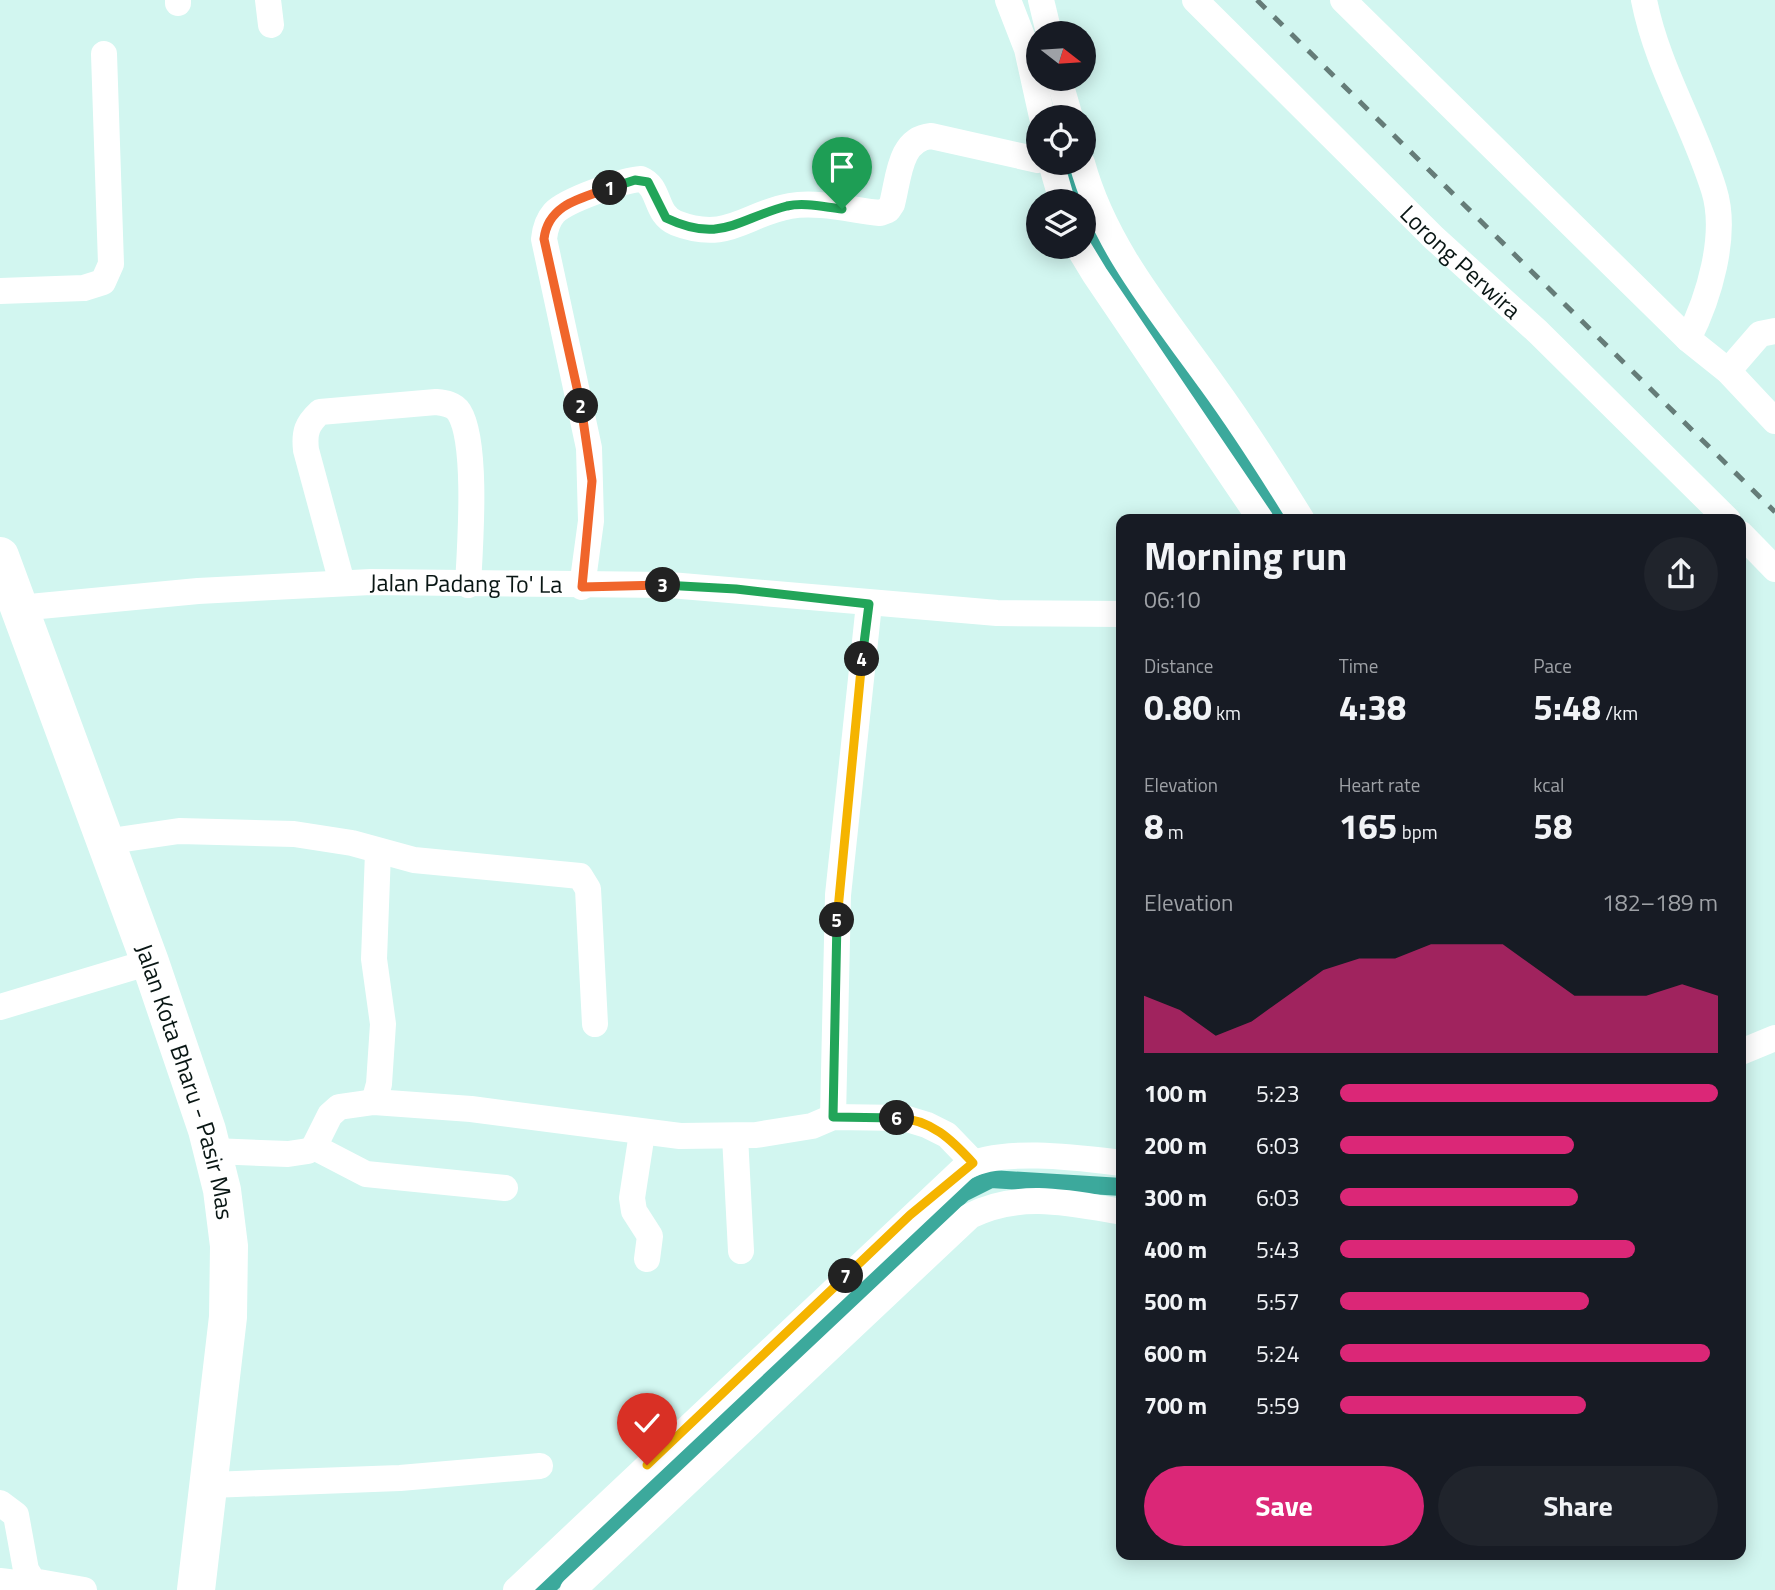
<!DOCTYPE html>
<meta charset="utf-8">
<style>
:root{--surface:#171b24;--page:#20242c;--text:#f1f3f6;--muted:#9ea1a6;--accent:#db2777}
body{margin:0;font-family:"Titillium Web",sans-serif;background:var(--page);color:var(--text);height:100vh;display:flex;flex-direction:column;font-size:26px;white-space:nowrap}
*{box-sizing:border-box;margin:0}
p{font-size:23px;color:var(--muted)}
.icon{flex:none;width:38px;height:38px;fill:none;stroke:currentColor;stroke-width:2;stroke-linecap:round;stroke-linejoin:round}
.map{position:relative;flex:1;overflow:hidden}
.side{position:absolute;left:1116px;top:514px;width:630px;height:1046px;display:flex;flex-direction:column;background:var(--surface);border-radius:14px;box-shadow:0 4px 18px #0003}
.side>*{flex:none}
.needle{width:46px;rotate:107deg}
.buttons{position:absolute;left:1026px;top:21px;display:grid;gap:14px}
.buttons a{display:grid;place-items:center;width:70px;height:70px;border-radius:50%;background:var(--surface);box-shadow:0 4px 18px #0003;font-size:35px}
.pin{position:absolute;display:grid;place-items:center;width:60px;height:60px;color:#fff;margin:-72px -30px;border-radius:50% 50% 50% 0;rotate:-45deg;box-shadow:0 0 7px #0007}
.pin .icon{rotate:45deg}
.km{position:absolute;width:35px;height:35px;margin:-18px;border-radius:50%;background:#222;color:#fff;font-size:19px;line-height:35px;text-align:center}
.round{display:grid;place-items:center;flex:none;width:74px;height:74px;border-radius:37px;background:var(--page)}
.summary{display:flex;align-items:center;justify-content:space-between;height:119px;padding:0 28px}
h1{font-size:38px;font-weight:700;line-height:52px}
.stats{display:grid;grid-template-columns:repeat(3,1fr);gap:10px;height:119px;padding:7px 28px}
.stats div{display:grid;align-content:center}
.stats b{font-size:35px;font-weight:700}
.stats small{font-size:19px;font-weight:400}
.stats p{font-size:19px}
.chart{height:196px;padding:14px 28px}
.chart p{display:flex;justify-content:space-between}
.chart svg{width:100%;height:126px;margin-top:7px;fill:var(--accent);opacity:.7}
.primary-button{display:flex;gap:14px;margin-top:auto;padding:14px 28px}
.primary-button a{flex:1;height:80px;border-radius:42px;background:var(--accent);color:#fff;font-size:28px;font-weight:700;line-height:80px;text-align:center}
.primary-button a+a{background:var(--page);color:var(--text)}
ul{padding:0 28px;list-style:none;font-size:23px}
li{display:grid;grid-template-columns:112px 84px 1fr;align-items:center;height:52px}
li i{height:18px;border-radius:9px;background:var(--accent)}
.map>svg:first-child{display:block}
.lines{fill:none;stroke-linecap:round;stroke-linejoin:round}
.canal{stroke:#3ca99c;stroke-width:18}
.minor{stroke:#fff;stroke-width:26}
.highway{stroke:#fff;stroke-width:38}
.rail{stroke:#657c78;stroke-width:5;stroke-dasharray:12 12;stroke-linecap:butt}
.split-1-casing{stroke:#fff;stroke-width:14}
.split-2-casing{stroke:#fff;stroke-width:14}
.split-3-casing{stroke:#fff;stroke-width:14}
.split-4-casing{stroke:#fff;stroke-width:14}
.split-5-casing{stroke:#fff;stroke-width:14}
.split-6-casing{stroke:#fff;stroke-width:14}
.split-7-casing{stroke:#fff;stroke-width:14}
.split-8-casing{stroke:#fff;stroke-width:14}
.split-1{stroke:#22a559;stroke-width:9}
.split-2{stroke:#f0652b;stroke-width:9}
.split-3{stroke:#f0652b;stroke-width:9}
.split-4{stroke:#22a559;stroke-width:9}
.split-5{stroke:#f5b400;stroke-width:9}
.split-6{stroke:#22a559;stroke-width:9}
.split-7{stroke:#f5b400;stroke-width:9}
.split-8{stroke:#f5b400;stroke-width:9}
.labels{text-anchor:middle;dominant-baseline:central;stroke-width:6;stroke-linejoin:round;paint-order:stroke}
.street-label{font-size:24px;fill:#091614;stroke:#fff}
</style>
<div class="map">
<svg width="1775" height="1590" viewBox="0 0 1775 1590">
<rect width="100%" height="100%" fill="#d2f6f0"/>
<g class="lines">
<path class="canal" d="M1067,163L1076,201
M1083,218L1175,364L1283,520
M544,1590L963,1193L991,1179L1122,1187"/>
<g class="minor">
<path d="M178,0V3"/>
<path d="M268,0L271,25"/>
<path d="M1008,0L1027,49L1042,117"/>
<path d="M1041,0L1049,33"/>
<path id="s1" d="M1195,0L1434,238L1538,332L1728,520"/>
<path d="M1343,0L1688,339L1728,371L1775,421"/>
<path d="M1644,0C1657,67 1694,125 1714,190C1728,235 1709,298 1688,339"/>
<path d="M1059,79L1070,117"/>
<path d="M1051,163L1062,201"/>
<path d="M1082,163C1105,247 1161,312 1211,382C1243,426 1273,473 1302,520"/>
<path d="M1078,247L1095,275L1261,520"/>
<path d="M0,291L84,288L103,282L111,264L104,54"/>
<path d="M1728,371L1760,334L1775,331"/>
<path d="M1741,534L1775,569"/>
<path d="M342,583L306,450C304,432 307,424 320,412L436,402C445,403 454,404 459,412C478,442 470,547 468,585"/>
<path d="M582,587L591,521L589,448L544,239C545,229 547,221 554,213C566,200 624,180 641,179C661,187 654,214 676,223C728,243 745,214 790,206C817,201 852,210 880,213L888,210L892,204C899,178 899,139 931,136L1038,160"/>
<path id="s2" d="M19,608L198,591L371,582L670,585L997,613L1122,614"/>
<path d="M104,842L179,831L294,834L352,843L414,860L580,876L588,889L595,1024"/>
<path d="M0,1007L150,962"/>
<path d="M1741,1052L1775,1038"/>
<path d="M374,1102L379,1084L383,1024L374,959L378,852"/>
<path d="M833,1117L838,895L869,604"/>
<path d="M642,1133L632,1198L634,1211L650,1236L647,1259"/>
<path d="M735,1136L741,1251"/>
<path d="M314,1147L366,1174L505,1188"/>
<path d="M213,1151L288,1154L308,1151L314,1147L330,1115L339,1107L374,1102L471,1109L680,1136L756,1135L812,1126L833,1117L904,1118L927,1125L947,1135L973,1162"/>
<path d="M210,1485L400,1478L540,1466"/>
<path d="M0,1503L16,1515L26,1570L33,1581L84,1590"/>
<path d="M0,1581L25,1584L33,1581"/>
<path d="M516,1590L965,1167C1002,1147 1081,1158 1122,1163"/>
<path d="M573,1590L970,1216C1019,1191 1070,1203 1122,1212"/>
</g>
<path class="highway" id="s3" d="M0,556L150,962L207,1130L222,1190L229,1246L228,1317L196,1590"/>
<path class="rail" d="M1257,0L1775,512"/>
</g>
<g class="lines">
<defs>
<path id="split-1" d="M610,188L635,180L648,182L666,218C721,244 737,219 787,206C804,202 824,207 842,209"/>
<path id="split-2" d="M581,406L544,239C548,204 582,198 610,188"/>
<path id="split-3" d="M581,406L592,481L582,587L663,585"/>
<path id="split-4" d="M663,585L736,589L869,604L862,659"/>
<path id="split-5" d="M837,920L862,659"/>
<path id="split-6" d="M837,920L833,1117L897,1118"/>
<path id="split-7" d="M846,1276L910,1215L973,1163C952,1140 931,1119 897,1118"/>
<path id="split-8" d="M647,1465L846,1276"/>
</defs>
<use href="#split-1" class="split-1-casing"/>
<use href="#split-2" class="split-2-casing"/>
<use href="#split-3" class="split-3-casing"/>
<use href="#split-4" class="split-4-casing"/>
<use href="#split-5" class="split-5-casing"/>
<use href="#split-6" class="split-6-casing"/>
<use href="#split-7" class="split-7-casing"/>
<use href="#split-8" class="split-8-casing"/>
<use href="#split-1" class="split-1"/>
<use href="#split-2" class="split-2"/>
<use href="#split-3" class="split-3"/>
<use href="#split-4" class="split-4"/>
<use href="#split-5" class="split-5"/>
<use href="#split-6" class="split-6"/>
<use href="#split-7" class="split-7"/>
<use href="#split-8" class="split-8"/>
</g>
<g class="labels">
<g class="street-label">
<text stroke="none"><textPath href="#s1" startOffset="373">Lorong Perwira</textPath></text>
<text stroke="none"><textPath href="#s2" startOffset="448">Jalan Padang To' La</textPath></text>
<text stroke="none"><textPath href="#s3" startOffset="558">Jalan Kota Bharu - Pasir Mas</textPath></text>
</g>
</g>
</svg>
<div class="buttons">
<a><svg class="needle" viewBox="-14 -14 28 28"><path d="M0-13l5 13h-10z" fill="#e53935"/><path d="M0 13l5-13h-10z" fill="#9ea1a6"/></svg></a>
<a><svg class="icon" aria-label="locate" viewBox="0 0 24 24"><circle cx="12" cy="12" r="6"/><path d="M12 2v4M12 18v4M2 12h4M18 12h4"/></svg></a>
<a><svg class="icon" aria-label="layers" viewBox="0 0 24 24"><path d="M12 4l9 5-9 5-9-5zM3 14l9 5 9-5"/></svg></a>
</div>
<div class="pin" style="left:842px;top:209px;background:#1e9e55"><svg class="icon" aria-label="arrive" viewBox="0 0 24 24"><path d="M6 21V4h12l-3 4 3 4H6"/></svg></div>
<div class="pin" style="left:647px;top:1465px;background:#d93025"><svg class="icon" aria-label="check" viewBox="0 0 24 24"><path d="M5 12l5 5 9-10"/></svg></div>
<b class="km" style="left:610px;top:188px">1</b>
<b class="km" style="left:581px;top:406px">2</b>
<b class="km" style="left:663px;top:585px">3</b>
<b class="km" style="left:862px;top:659px">4</b>
<b class="km" style="left:837px;top:920px">5</b>
<b class="km" style="left:897px;top:1118px">6</b>
<b class="km" style="left:846px;top:1276px">7</b>
<section class="side">
<div class="summary"><div><h1>Morning run</h1><p>06:10</p></div><a class="round"><svg class="icon" aria-label="share" viewBox="0 0 24 24"><path d="M12 15V3M7 8l5-5 5 5M5 13v7h14v-7"/></svg></a></div>
<div class="stats">
<div><p>Distance</p><b>0.80<small> km</small></b></div>
<div><p>Time</p><b>4:38</b></div>
<div><p>Pace</p><b>5:48<small> /km</small></b></div>
</div>
<div class="stats">
<div><p>Elevation</p><b>8<small> m</small></b></div>
<div><p>Heart rate</p><b>165<small> bpm</small></b></div>
<div><p>kcal</p><b>58</b></div>
</div>
<div class="chart"><p><span>Elevation</span>182–189 m</p>
<svg viewBox="0 0 160 44" preserveAspectRatio="none"><path d="M0 44V24L10 29L20 38L30 33L40 24L50 15L60 11L70 11L80 6L90 6L100 6L110 15L120 24L130 24L140 24L150 20L160 24V44z"/></svg>
</div>
<ul>
<li><b>100 m</b>5:23<i style="width:100%"></i></li>
<li><b>200 m</b>6:03<i style="width:62%"></i></li>
<li><b>300 m</b>6:03<i style="width:63%"></i></li>
<li><b>400 m</b>5:43<i style="width:78%"></i></li>
<li><b>500 m</b>5:57<i style="width:66%"></i></li>
<li><b>600 m</b>5:24<i style="width:98%"></i></li>
<li><b>700 m</b>5:59<i style="width:65%"></i></li>
</ul>
<div class="primary-button"><a>Save</a><a>Share</a></div>
</section>
</div>
